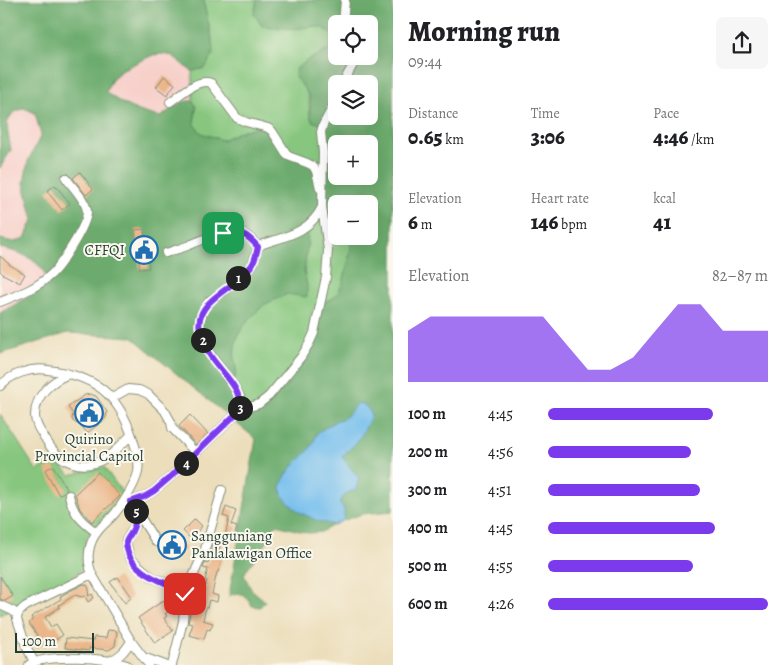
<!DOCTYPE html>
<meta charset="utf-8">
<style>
:root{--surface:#fff;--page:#f6f6f6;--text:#202124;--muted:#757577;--accent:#7c3aed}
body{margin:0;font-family:Alegreya,serif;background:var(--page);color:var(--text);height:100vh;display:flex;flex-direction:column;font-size:19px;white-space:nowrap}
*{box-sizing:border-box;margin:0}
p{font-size:16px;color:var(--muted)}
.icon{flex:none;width:28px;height:28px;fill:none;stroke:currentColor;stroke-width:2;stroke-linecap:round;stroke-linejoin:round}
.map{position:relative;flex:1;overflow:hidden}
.panel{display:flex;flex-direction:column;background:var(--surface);width:390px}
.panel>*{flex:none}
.buttons{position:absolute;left:328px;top:15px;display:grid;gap:10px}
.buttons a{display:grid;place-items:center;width:50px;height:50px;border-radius:8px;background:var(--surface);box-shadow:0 5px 20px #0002;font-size:25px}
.scale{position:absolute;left:15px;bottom:12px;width:79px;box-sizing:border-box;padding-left:5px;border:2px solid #1f3d34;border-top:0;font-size:14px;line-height:18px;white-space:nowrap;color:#1f3d34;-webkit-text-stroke:4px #fbf7ec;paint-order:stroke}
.pin{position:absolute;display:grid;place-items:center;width:42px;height:42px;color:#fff;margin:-21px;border-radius:10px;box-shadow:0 2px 8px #0006}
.km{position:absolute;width:25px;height:25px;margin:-12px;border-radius:50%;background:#222;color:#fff;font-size:14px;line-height:25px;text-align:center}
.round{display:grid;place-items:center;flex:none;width:52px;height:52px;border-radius:8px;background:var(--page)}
.overview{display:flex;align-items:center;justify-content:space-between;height:85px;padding:0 15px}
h1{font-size:28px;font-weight:800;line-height:38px}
.metrics{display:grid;grid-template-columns:repeat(3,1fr);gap:8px;height:85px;padding:5px 15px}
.metrics div{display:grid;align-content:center}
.metrics b{font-size:21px;font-weight:800}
.metrics small{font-size:14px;font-weight:400}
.metrics p{font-size:14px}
.chart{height:140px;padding:10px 15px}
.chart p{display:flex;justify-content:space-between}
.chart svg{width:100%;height:90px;margin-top:5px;fill:var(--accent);opacity:.7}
ul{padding:0 15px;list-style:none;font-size:16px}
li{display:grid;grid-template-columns:80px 60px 1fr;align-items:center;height:38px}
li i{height:12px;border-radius:6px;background:var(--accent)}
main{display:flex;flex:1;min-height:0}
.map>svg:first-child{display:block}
.built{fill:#f7d0ca}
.green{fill:#86c67e;stroke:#528259}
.forest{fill:#6cab6d;stroke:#467450;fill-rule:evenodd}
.water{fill:#74beed;stroke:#4a7e90}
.building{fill:#ebb689}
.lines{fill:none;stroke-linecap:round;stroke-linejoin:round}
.minor-casing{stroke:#868e78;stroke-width:10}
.minor{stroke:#fff;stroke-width:8}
.route-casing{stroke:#fff;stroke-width:10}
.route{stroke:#7c3aed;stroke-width:6}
.labels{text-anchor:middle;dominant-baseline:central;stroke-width:4;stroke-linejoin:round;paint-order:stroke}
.poi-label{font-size:15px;fill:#1f3d34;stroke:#fbf7ec;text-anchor:end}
</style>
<main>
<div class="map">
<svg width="393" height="665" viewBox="0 0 393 665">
<rect width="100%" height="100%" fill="#fbf7ec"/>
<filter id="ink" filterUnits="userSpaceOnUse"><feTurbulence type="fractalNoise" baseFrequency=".02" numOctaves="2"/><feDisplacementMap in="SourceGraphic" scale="10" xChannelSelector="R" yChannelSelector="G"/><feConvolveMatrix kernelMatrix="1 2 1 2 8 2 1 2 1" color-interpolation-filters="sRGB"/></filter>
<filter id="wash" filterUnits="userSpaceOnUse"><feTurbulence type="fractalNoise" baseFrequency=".0096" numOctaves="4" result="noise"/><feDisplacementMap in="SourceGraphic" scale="20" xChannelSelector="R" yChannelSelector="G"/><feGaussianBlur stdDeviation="1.12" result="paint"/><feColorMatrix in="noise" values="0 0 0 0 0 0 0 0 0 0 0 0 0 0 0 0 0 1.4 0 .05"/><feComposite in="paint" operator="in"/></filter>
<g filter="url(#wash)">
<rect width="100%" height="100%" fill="#ecdebb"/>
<path class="built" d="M162,54L173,56L184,66L192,71L193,101L186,100L174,107L161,117L149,115L128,107L115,100L106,91L111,79L123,69L153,55Z
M24,108L35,113L41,135L28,161L24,183L33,220L25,238L15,242L0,239V168L11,150L7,126L10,116L14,111Z
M0,248L16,252L32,259L42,268L49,285L0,313Z"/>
<path class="green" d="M204,0H257L254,14L294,29L314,26L324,28L333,35L334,44L327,51L308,60L295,77C307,91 310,95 309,113L323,125V197L339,198L356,201V204H336V236H353C350,251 346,283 337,294C333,299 328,301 323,302L313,347L293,379L263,411L235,422L224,413L232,402L236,369L234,358L235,345L239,333L250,318L265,304L307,285L304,272L307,246L308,226L245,129L222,140L201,134L194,123L196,107L193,101L192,71L205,68L212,39L204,5Z
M0,414L37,471L56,459L70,475L104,467L124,495L86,538L84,568L67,582L0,615Z"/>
<path class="forest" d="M0,0H204V5L212,39L213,54L205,68L192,71L184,66L173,56L162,54L153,55L123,69L112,79L106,92C122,105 140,113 161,117C170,110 181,99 193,101L196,107L194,123L201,133L222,140C237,133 251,125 268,128L285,153L313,166L322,195L323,125L312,121C308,111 311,111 310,101C309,91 301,84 295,77L297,68L308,60L327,51L333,44V35L324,28L314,26L294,29L262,26L254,14L257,0H393V511L362,514L339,522L321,532L308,533L276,525C270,530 270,535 267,542C260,555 250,562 244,575L251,589L265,601L260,607L252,606C246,595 241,590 229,596L256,439L235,422L263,411L293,379L313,347L323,302C329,301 334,299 337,294C346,283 350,251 353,236H369V204H356V201L339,198H323L308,226L307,246L304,272L307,285V297L287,294L265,304L250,318L239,333L235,345L234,358L236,369L232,402L224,413L132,337L68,333L0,354V313L49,285C47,279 44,271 40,267C30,255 14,251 0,248V239L15,242L25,238L33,220L24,183L28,161L41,135L35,113L24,108C0,116 8,130 11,150L0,168ZM336,24H369V56H336ZM336,84H369V116H336ZM336,144H369V176H336Z"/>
<path class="water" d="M361,403C366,406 371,410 371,417C366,426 361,438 354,445C350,449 346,452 342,457L359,478L356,489L346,494L339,502L344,509V520L334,525L318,521L299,512L288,502L282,495L281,485L285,477L292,467L308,451L314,442L317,433L337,420L342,419L347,416L356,404Z"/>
<g id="blocks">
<path class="building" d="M164,76L175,84L167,95L156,87Z
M80,172L93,189L86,195L73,178Z
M55,185L70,203L62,210L47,191Z
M144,229L146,246H150V253L147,254L149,268L140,269L135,230Z
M0,256L10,265L25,274L20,283L3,274L0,271Z
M90,394L96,396L107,412L106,417L103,421L87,433L80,424H77L73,421L72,419L73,414L68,407L85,395Z
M190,415L208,434L196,445L179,426Z
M53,466L67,490L59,495L45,470Z
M98,472L120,496L92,522L80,509L75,494Z
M226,507L236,511L231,525L237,527L234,539L225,537L229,518L223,516Z
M195,519L202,526L191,539L183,531Z
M168,532L186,548L175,559L161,545V540Z
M213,542L221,543L217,558L222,560L218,572H217L212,594L218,596L217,602L209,600L207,608L206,607L203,620L213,623L210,630L207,629L204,639L189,635L193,624L188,623L191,608L197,610L200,600L195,599L197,592L199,593V590L204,592L207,581L205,580L208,569L203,568L205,563L208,564Z
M0,576L13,596L5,601L0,599Z
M118,577L132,597L125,603L110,582Z
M84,584L87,585L89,589L88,596L92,594L94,598L88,602L85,596L82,597L75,595L59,605L60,607L45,617L51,627L56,624L63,635L45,647L43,644L37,648L33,640L38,637L29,623L33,620L31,617L61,599L60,597L66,593Z
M164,600L171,609L165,614L167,616L164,618L173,631L155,643L138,618Z
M108,630L117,631L115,646L109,650L89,648V651L65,648L66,638L93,641L94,637L106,638Z"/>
</g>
</g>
<g filter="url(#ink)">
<use href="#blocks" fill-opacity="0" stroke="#868e78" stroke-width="1"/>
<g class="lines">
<defs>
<path id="minor" d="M343,24L345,0
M342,84L353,65L354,56
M170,102C180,95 198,78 211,83L237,118L246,122L268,128L272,131L288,156L307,163L313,166L316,171L320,188
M166,253C174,250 183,248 192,244C208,238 230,226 247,236C252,239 255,243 258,247
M0,302C17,295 35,289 48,277C59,269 88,224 87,211C86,200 72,187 66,178
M69,374C51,381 35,395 35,416C35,424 40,431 44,437C47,441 49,446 53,450C63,462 80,468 95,463C109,459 121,445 131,435
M0,386C11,374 32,367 48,370C95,376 118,393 133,439C136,450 140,461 138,472C135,485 124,502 116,512C111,519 103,524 98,531C88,543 86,560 92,574L131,641L149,665
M112,398L128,389L139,390L148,394L165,411L171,422L172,428L196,453
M240,410V397L234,386L209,353L201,338L199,329L200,320L202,314L209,301L225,290L246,272L253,264L258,247L263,244C287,236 310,232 322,207
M69,495C73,514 82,522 96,532
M122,505L144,497L154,491L175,473L240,410L259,404L269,396L301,357L309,344L314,333L326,277L328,250L322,207L323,153L321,132L323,125L333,106L336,96
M135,510L136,516L135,525L126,541L129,555L131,559L152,577L182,590L185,597
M136,510L156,542
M0,605L13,611L17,615
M143,657L165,665
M109,661C120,657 125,651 131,641
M34,662L26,646L17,619C17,613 21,610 26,606L92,574
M29,665C48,653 106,658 127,665
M172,665L183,621L185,597L187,590L205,549L222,490"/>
</defs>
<use href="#minor" class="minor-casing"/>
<use href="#minor" class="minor"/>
</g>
</g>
<g class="lines" filter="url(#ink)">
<defs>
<path id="route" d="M185,594C180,587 172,586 165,583C153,578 136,569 130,557C128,554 126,546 126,542C126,541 129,536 130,535C137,522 139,514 130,502L144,497L154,491L175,473L240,410C242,385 219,372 208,352C179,301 229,297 252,265C256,259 256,253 258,247C246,233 242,232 223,233"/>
</defs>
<use href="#route" class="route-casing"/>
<use href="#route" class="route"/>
</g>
<defs>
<symbol id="civic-ring" viewBox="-11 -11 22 22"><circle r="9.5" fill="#fbf7ec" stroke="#1f6fb2" stroke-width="1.5"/><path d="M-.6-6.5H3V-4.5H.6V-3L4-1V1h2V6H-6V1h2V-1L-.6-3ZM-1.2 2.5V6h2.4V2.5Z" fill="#1f6fb2"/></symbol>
</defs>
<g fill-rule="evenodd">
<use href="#civic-ring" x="128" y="234" width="32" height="32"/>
<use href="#civic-ring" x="73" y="397" width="32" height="32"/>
<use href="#civic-ring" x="156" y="529" width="32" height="32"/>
</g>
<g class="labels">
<g class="poi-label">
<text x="125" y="250">CFFQI</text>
<text x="89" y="439" text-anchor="middle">Quirino<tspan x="89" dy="17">Provincial Capitol</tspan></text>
<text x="191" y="536" text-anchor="start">Sangguniang<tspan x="191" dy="17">Panlalawigan Office</tspan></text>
</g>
</g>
</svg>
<div class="buttons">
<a><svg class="icon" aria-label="locate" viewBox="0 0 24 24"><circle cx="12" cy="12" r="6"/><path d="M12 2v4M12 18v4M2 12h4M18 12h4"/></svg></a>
<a><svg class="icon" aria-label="layers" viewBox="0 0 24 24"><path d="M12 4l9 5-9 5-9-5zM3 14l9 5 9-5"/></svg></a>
<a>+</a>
<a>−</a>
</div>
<div class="scale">100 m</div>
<div class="pin" style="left:223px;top:233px;background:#1e9e55"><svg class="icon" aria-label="arrive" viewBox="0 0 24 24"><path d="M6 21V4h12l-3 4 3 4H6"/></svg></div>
<div class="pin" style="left:185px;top:594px;background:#d93025"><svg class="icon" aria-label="check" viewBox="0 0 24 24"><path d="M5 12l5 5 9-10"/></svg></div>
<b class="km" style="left:238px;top:278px">1</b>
<b class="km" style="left:203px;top:340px">2</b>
<b class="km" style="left:240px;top:408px">3</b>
<b class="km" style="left:186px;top:463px">4</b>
<b class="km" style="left:136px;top:511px">5</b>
</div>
<section class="panel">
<div class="overview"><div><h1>Morning run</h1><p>09:44</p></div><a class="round"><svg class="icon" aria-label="share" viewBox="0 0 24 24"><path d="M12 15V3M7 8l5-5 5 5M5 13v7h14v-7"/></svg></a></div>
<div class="metrics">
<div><p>Distance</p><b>0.65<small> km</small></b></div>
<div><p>Time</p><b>3:06</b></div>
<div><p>Pace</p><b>4:46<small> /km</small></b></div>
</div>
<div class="metrics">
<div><p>Elevation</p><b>6<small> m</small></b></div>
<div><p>Heart rate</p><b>146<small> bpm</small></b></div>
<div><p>kcal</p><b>41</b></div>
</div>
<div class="chart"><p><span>Elevation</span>82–87 m</p>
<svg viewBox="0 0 160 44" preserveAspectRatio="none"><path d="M0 44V19L10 12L20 12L30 12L40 12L50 12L60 12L70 25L80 38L90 38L100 32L110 19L120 6L130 6L140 19L150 19L160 19V44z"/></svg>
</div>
<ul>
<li><b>100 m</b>4:45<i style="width:75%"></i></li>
<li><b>200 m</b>4:56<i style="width:65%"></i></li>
<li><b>300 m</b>4:51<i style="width:69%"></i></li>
<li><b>400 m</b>4:45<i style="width:76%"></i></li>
<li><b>500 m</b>4:55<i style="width:66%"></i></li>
<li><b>600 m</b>4:26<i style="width:100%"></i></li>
</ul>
</section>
</main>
